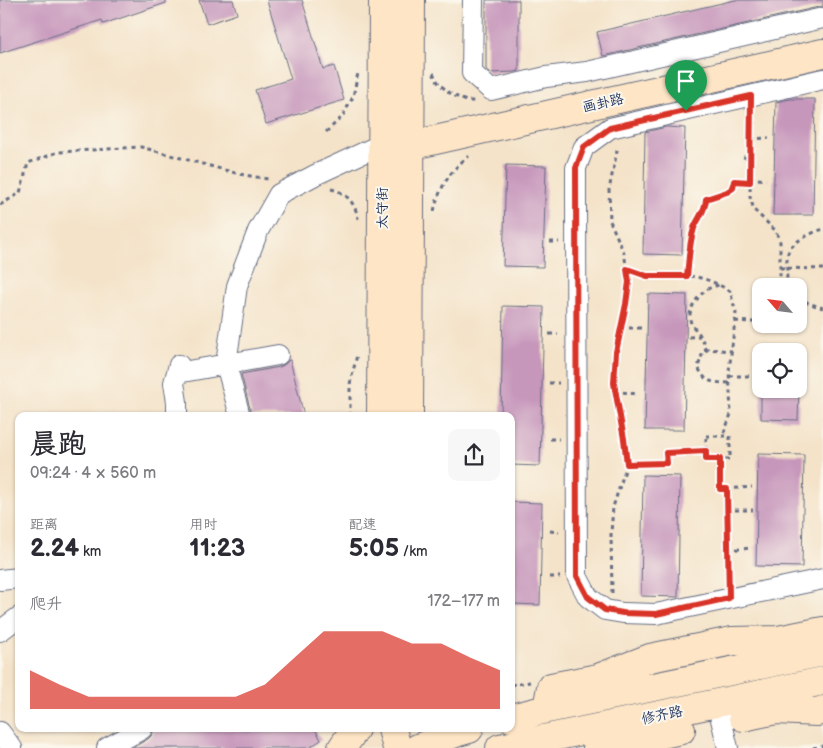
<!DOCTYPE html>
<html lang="zh">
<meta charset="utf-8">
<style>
:root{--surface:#fff;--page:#f7f7f7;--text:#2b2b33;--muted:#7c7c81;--accent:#d93025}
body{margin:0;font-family:"Balsamiq Sans","LXGW WenKai TC",sans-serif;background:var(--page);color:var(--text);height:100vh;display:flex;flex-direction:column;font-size:19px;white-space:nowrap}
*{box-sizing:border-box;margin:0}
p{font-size:16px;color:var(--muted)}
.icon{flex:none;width:28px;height:28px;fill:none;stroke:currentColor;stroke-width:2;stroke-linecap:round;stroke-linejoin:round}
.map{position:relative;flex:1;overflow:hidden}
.sheet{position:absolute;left:15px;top:412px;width:500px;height:320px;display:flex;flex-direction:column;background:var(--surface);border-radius:10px;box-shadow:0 1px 4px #0004}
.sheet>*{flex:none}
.needle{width:32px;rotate:298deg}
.buttons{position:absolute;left:752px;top:278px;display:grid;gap:10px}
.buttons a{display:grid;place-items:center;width:55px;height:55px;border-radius:10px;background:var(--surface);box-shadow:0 1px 4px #0004;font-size:25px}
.pin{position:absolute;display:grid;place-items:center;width:42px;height:42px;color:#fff;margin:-51px -21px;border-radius:50% 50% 50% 0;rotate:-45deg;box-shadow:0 0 5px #0007}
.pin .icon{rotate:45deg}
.round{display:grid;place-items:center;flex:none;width:52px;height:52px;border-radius:10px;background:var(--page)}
.headline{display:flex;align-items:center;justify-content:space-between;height:85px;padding:0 15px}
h1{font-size:28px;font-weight:700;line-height:38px}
.figures{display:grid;grid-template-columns:repeat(3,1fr);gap:8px;height:85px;padding:5px 15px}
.figures div{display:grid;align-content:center}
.figures b{font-size:25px;font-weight:700}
.figures small{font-size:14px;font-weight:400}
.figures p{font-size:14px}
.chart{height:140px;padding:10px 15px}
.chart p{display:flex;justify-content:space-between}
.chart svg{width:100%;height:90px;margin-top:5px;fill:var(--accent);opacity:.7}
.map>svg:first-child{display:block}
.building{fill:#c696bb}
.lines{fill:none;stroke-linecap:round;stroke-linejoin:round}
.street-casing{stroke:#676e83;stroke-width:22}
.secondary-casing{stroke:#676e83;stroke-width:30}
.path{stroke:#676e83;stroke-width:3;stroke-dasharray:4 4;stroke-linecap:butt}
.street{stroke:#fff;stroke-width:20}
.secondary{stroke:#fee5c5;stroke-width:28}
.route-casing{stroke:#fff;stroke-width:10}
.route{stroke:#d93025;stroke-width:6}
.labels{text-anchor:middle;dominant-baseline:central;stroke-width:4;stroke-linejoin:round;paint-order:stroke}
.street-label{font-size:14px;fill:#1b2f5e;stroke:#fbf7ec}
</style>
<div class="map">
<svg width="823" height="748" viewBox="0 0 823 748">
<rect width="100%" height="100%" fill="#fbf7ec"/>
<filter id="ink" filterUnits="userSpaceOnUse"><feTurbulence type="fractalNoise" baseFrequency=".02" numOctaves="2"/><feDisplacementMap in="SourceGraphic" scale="10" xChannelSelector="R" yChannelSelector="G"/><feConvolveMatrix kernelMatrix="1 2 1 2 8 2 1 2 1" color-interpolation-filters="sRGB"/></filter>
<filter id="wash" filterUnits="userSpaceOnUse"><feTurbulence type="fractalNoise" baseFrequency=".0096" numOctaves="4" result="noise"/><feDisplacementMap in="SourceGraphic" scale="20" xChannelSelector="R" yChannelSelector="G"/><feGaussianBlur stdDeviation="1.12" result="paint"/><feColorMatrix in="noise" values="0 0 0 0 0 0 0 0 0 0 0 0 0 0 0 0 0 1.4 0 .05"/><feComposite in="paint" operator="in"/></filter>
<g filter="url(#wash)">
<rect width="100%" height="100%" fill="#f4e3c9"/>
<g id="blocks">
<path class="building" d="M0,0H166V3L103,24L102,20L0,53Z
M199,0H233L237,14L207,24Z
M267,0H302L323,69L334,66L344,100L266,124L255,90L291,79Z
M486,0H519V71L514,72L489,73L486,69Z
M735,0H823V6L603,56L597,32Z
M790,99H815L813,215H773L776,102Z
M666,127L685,128L682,255L643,254L645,132Z
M506,165L546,166L543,267L503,266Z
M648,294L687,295L684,430H645Z
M503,306L544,307L540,466L511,465V416H501Z
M289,360H290L304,416H252L241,374L280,367L285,364Z
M761,389H799L798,420L761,419Z
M758,454L804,455L802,567L756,566Z
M643,475L680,476L678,597L641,596Z
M511,502L542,503L540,605L511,604Z
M156,729H315L321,740L309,748H132L148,739L152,735L154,730Z"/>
</g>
</g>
<g filter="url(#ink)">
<use href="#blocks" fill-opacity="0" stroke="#676e83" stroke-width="1"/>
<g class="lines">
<defs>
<path id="street" d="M473,0L472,73L491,90L546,77L587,72L823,18
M823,79L610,128L584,147L576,168V196L577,576L588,597L605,610L623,613L656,614L823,579
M177,373L278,355
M177,416V402L174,383L179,365
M240,416L226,364L237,286L258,231L279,194L315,175L382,144
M0,580L19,578
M0,631L19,617
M717,703L728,748
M0,732L12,748
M107,748L142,729"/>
<path id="secondary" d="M382,152L823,53
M381,416L383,0
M409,416L411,0
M547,709L551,687L598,678L650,658L732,641L778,640L823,631
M743,717L776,710L817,712L823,710
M511,718L547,709L823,652
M392,729L397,748
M342,748L355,729
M418,748L458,732L469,729
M500,748L823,681
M597,748L681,730"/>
</defs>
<use href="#street" class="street-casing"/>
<use href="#secondary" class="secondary-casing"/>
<path class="path" d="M433,73L439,84L451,94L466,101H475
M751,115L750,197L754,210L776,231L780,242V286
M326,132L342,117L353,97L358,73
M751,139L769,138
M743,157L751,158
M750,178L766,180
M734,181L751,182
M331,189C346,192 356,204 358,219
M0,205L20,193L28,163L58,152L141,147L239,174L268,179
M434,211C439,189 450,170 469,156
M550,242H559
M780,268L823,269
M627,269C634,272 642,276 649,276C660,277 671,276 681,276C699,275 715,282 730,291L736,313L729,371L731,414L723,436
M687,276C689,260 689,244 694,228C698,218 706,210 707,199L727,193L733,188L734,179
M788,286L787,285C787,276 786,260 788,253C792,241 812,233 823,229
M799,296L808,303L823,308
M735,321L753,322L761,320
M621,328H642
M549,334H558
M689,337L700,336
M706,351C704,344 702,338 698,332C696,329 692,327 691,323C686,311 698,295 708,289C711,287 716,286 719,285
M729,376H754
M549,383H559
M729,383C712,382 706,384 698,367L702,355L708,349L732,351
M615,391L636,394
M350,416V384L357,355
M706,436H730V459H706Z
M550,439H559
M720,459V489H727L728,580
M627,464L667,463V453L706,451
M727,489L752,487
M727,510H753
M550,531L559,532
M728,550L752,548
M550,577H560
M612,593L611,533L613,507L627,464L624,439L614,383L616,352L626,304L629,281L624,253L610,221L609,190L618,146
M511,685L530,682
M813,748L823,746"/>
<use href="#street" class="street"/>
<use href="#secondary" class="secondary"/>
</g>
</g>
<g class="lines" filter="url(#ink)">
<defs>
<path id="route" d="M751,96L750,182L734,181L733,188L727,192L706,199C706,210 698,218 694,228C689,244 689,260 687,276H647L627,269L629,282L626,304L616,352L614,383L624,439L627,464L667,463L666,453L706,451V459H720V489H727L729,598L656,614L623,613L605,610L588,597L577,576L576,168L584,147L610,128Z"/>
</defs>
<use href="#route" class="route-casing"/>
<use href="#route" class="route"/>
</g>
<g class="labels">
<g class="street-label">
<text transform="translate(603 103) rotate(-13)">画卦路</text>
<text transform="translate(382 208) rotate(-90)">太守街</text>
<text transform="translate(662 715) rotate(-12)">修齐路</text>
</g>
</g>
</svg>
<div class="buttons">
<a><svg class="needle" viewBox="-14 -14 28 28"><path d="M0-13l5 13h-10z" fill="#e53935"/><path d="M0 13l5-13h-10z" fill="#7c7c81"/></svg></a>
<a><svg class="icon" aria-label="locate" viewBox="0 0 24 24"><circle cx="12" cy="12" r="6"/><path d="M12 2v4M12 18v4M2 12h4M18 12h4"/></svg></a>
</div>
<div class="pin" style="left:686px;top:111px;background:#1e9e55"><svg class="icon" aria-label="arrive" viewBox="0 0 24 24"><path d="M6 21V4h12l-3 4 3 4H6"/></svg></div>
<section class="sheet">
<div class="headline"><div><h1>晨跑</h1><p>09:24 · 4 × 560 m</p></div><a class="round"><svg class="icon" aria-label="share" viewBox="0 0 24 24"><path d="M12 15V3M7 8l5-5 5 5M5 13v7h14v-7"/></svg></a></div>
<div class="figures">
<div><p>距离</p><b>2.24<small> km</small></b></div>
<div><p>用时</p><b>11:23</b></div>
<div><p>配速</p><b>5:05<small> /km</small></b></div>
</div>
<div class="chart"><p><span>爬升</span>172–177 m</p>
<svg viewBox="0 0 160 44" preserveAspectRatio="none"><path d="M0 44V25L10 32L20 38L30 38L40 38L50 38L60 38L70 38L80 32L90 19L100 6L110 6L120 6L130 12L140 12L150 19L160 25V44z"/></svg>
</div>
</section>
</div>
